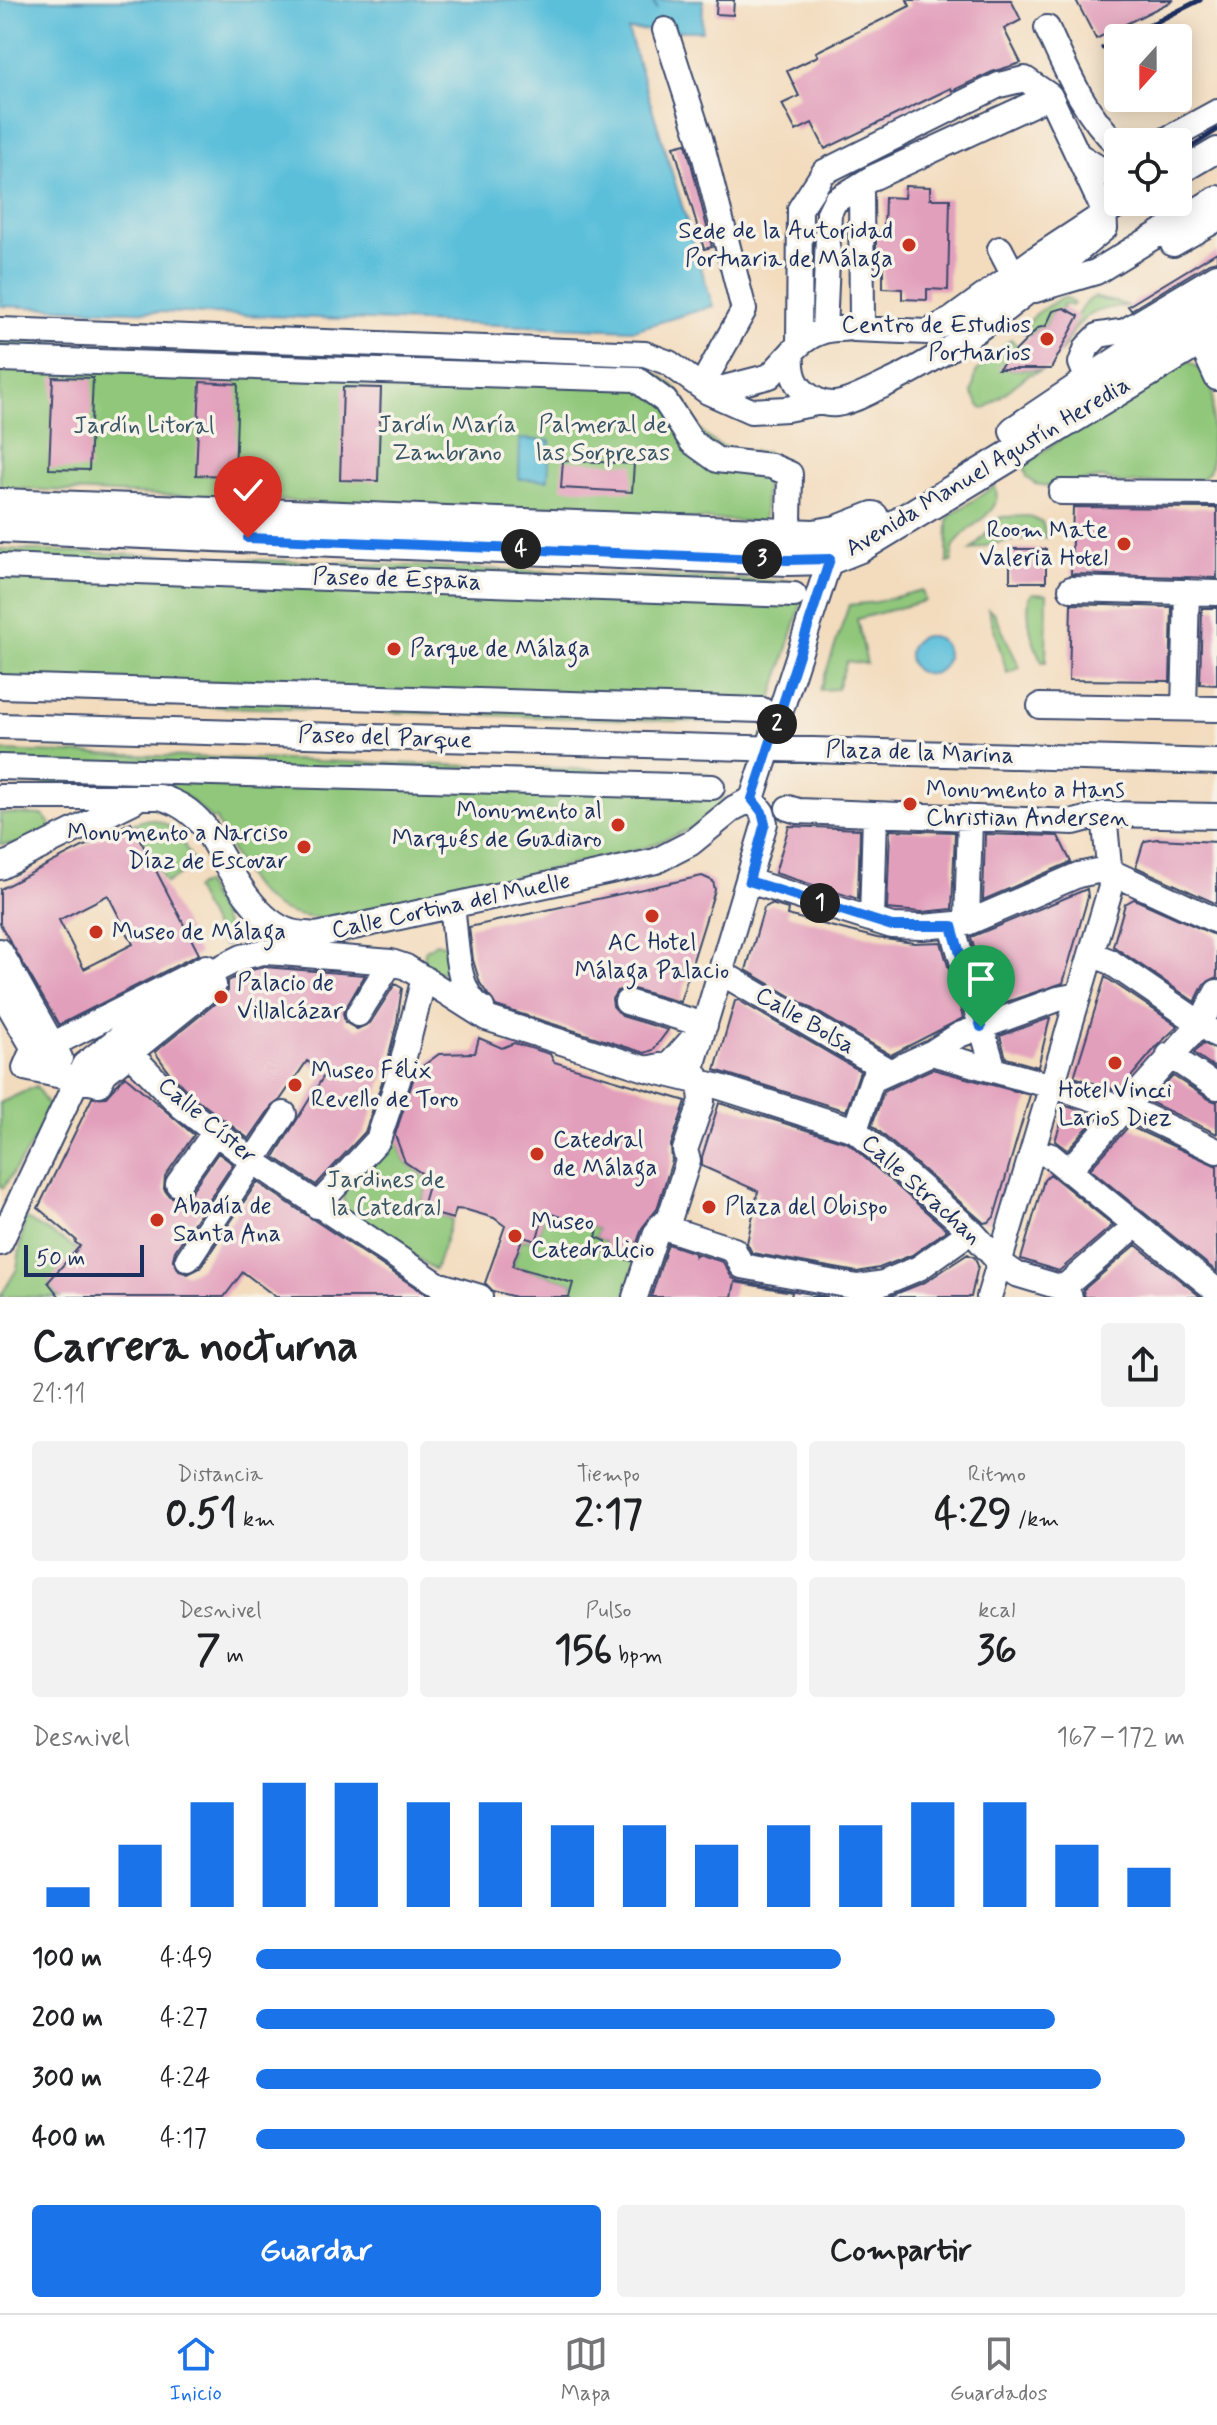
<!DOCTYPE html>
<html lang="es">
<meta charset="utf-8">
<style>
:root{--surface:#fff;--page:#f2f2f2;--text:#202124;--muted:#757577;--line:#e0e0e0;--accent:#1a73e8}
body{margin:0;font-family:Mynerve,sans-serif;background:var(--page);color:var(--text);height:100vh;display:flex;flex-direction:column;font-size:30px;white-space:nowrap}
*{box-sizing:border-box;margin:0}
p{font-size:26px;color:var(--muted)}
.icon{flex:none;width:44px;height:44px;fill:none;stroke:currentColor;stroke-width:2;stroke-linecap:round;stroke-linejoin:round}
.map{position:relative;height:1297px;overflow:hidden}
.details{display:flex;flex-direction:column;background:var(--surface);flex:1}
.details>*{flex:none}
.needle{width:52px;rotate:201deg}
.controls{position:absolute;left:1104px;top:24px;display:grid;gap:16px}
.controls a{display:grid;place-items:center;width:88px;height:88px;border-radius:8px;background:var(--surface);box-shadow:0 4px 20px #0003;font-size:40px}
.scale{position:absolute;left:24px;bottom:20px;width:120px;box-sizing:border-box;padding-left:8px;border:4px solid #1b2f5e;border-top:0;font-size:22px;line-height:28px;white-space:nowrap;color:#1b2f5e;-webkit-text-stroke:6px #f7f3e8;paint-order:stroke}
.pin{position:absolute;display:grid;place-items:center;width:68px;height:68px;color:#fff;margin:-82px -34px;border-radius:50% 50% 50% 0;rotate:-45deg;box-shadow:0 0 8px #0007}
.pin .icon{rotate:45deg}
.km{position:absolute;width:40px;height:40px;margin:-20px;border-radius:50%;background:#222;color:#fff;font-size:22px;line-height:40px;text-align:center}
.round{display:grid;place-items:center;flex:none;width:84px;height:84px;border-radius:8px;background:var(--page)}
.head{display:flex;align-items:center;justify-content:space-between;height:136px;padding:0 32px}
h1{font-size:44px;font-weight:800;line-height:60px}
.stats{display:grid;grid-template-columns:repeat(3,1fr);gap:12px;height:136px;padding:8px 32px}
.stats div{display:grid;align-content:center;border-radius:8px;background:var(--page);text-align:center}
.stats b{font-size:40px;font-weight:800}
.stats small{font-size:22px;font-weight:400}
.stats p{font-size:22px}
.chart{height:224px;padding:16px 32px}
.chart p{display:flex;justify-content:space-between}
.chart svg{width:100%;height:144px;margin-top:8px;stroke:var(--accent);stroke-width:6}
.action{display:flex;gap:16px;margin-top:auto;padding:16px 32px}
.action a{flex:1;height:92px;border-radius:8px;background:var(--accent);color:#fff;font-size:32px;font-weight:800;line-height:92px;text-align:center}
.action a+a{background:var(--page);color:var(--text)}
ul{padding:0 32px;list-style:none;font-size:26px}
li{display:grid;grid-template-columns:128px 96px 1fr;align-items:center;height:60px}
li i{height:20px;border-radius:10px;background:var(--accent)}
.menu{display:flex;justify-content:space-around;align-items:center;height:112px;border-top:2px solid var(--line);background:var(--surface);font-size:22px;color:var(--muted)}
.menu a{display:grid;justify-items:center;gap:4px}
.menu .active{color:var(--accent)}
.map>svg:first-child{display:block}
.green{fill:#90c77a;stroke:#567b6c;stroke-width:2}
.water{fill:#5cbfda;stroke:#3c779c;stroke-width:2}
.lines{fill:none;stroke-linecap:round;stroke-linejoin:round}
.ferry{stroke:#2e5a83;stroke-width:2;stroke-dasharray:10 8;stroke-linecap:butt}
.building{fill:#e29fbb;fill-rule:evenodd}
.minor-casing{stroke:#3b496c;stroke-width:28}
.major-casing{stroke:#3b496c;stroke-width:34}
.minor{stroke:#fff;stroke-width:24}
.major{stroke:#fff;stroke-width:30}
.rail{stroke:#1b2f5e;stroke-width:5}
.route-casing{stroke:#fff;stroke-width:16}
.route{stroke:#1a73e8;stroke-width:10}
.poi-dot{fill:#c8321e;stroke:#f7f3e8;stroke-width:3}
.labels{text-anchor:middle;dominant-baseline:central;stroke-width:7;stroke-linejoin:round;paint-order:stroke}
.poi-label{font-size:24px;fill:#1b2f5e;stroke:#f7f3e8;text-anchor:start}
.park-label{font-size:24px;fill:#385565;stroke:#f7f3e8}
.street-label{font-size:24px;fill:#1b2f5e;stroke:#f7f3e8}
</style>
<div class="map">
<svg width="1217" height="1297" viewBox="0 0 1217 1297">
<rect width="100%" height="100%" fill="#f7f3e8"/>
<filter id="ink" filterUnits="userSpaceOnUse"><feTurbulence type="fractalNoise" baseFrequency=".0125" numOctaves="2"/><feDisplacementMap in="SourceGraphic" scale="16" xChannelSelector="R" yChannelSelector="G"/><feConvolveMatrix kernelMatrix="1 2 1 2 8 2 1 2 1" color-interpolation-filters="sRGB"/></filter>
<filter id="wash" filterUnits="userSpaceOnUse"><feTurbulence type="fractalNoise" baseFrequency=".006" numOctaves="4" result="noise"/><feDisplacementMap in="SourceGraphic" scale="32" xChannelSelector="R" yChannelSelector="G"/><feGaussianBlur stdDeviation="1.8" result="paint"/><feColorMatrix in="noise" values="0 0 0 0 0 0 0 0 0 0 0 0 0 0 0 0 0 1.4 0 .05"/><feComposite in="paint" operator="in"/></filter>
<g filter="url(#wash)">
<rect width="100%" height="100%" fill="#f3dcbe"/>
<path class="green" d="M1095,297C1106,302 1117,300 1127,306C1104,307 1085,312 1072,333C1068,340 1064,349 1059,354C1068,337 1077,303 1095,297Z
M1061,298H1067L1074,304L1072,306L1063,304L1062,309L1053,312L1046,326L1038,328L1031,335L1021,331L1038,312Z
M1011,339L1019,348L1005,362L1008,369L1043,370L1028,375L985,409L981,408L972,393L976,372Z
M0,341L642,365C656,373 672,382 682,395C688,403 691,414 696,423C711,451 739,451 767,452L764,522L0,488Z
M1186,360C1200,368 1210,374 1213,390L1211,464L1209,472L1201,479L1123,484L1102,478L1049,486L1035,484L1027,477L1024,466L1092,416Z
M995,486C1005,514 968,523 956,543C952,549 952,555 952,562L947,563L948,520L951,515Z
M1028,516L1042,522L1047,538C1021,537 996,542 971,550L1001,517Z
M0,549L799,582L803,598L771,702L752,719L738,723L0,700Z
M922,590L925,601L857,619L867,664L847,661L837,689L820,690L849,605L876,602Z
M1033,593L1047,594L1046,662H1042C1031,641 1026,621 1029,597Z
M988,609L994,613L1020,668L1007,673Z
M0,751L703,773C722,780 727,787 722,807L692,828L645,848L331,918C257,921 244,874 215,818L211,819C197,805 186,794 167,787L0,783Z
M0,813L43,815L51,825L50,831L28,845L0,844L2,823L0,822Z
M148,819C176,821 184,844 195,866L166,883L134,823Z
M204,883L233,940L226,946L222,944L194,889Z
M436,943L448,946L450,968C440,976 429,973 424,961L425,951Z
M36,1086L52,1113L3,1188L0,1186V1103Z
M391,1122L405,1162L430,1179L419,1209L452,1219L435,1270L348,1213L343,1198L345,1191Z
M545,1212L598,1229L596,1237L606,1241L605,1252L635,1262L625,1297H569L573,1283L512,1266L522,1240L536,1241Z
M25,1218L79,1250L49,1282L60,1297H0L17,1269Z"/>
<path class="water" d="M0,0H703L702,31L628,30L713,306L634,330L0,306Z
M520,439L550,441L548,480L519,479Z
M909 655a19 19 0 1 1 38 0a19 19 0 1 1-38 0Z"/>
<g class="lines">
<path class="ferry" d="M653,0L661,21"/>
</g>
<g id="blocks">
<path class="building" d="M717,0H734L733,15L716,14Z
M907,0H1011L1021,20L1004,29L1021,63L992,72L952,91L951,88L825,149L812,123L796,131L782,104L799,96L787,71L818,56L816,52L910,6Z
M1076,0H1174L1096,39Z
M686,143L712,247L704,249L674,146Z
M905,186L930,187V199H950L948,290L927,289V300L902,299V289L883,288V254H876V231L884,232L885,197L904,198Z
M1217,252V261L1209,263L1131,310L1128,306Z
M1064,308L1079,316L1051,369H998L1038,328L1046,326L1053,311Z
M53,377L93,378L89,470L49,469Z
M200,382L238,384L235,476L196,475Z
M343,387L381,388L378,481L340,480Z
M563,460L634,464L632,492L561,488Z
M1073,507L1217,508V578L1071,574Z
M1010,549H1046V582H1010Z
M1071,604L1172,607L1170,683L1169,681L1069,680Z
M1202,608H1217V685L1200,684Z
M131,822L199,954L59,1025L0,924V889ZM108,895L133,944L84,969L59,920Z
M789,826L860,829L858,899L775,873Z
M890,830L955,832L952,909L922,912L887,909Z
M985,834L1058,836L1071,862L983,900Z
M1157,839L1217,842V904L1136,867L1143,844L1145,841Z
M702,876L713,881L715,890L680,1002L630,988L617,991L612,999L613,1006L622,1016L668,1030L653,1050L645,1053L496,1006L480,983L473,960L469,927Z
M1087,889L1088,897L1063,983L991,1007L971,937Z
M1134,899L1217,936V977L1204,984L1195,1002L1113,946L1125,904Z
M771,904L788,909L787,915L877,938L914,943L941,942L963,1018L891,1055L746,970L764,908Z
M264,967L365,975L343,1013L345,1022L357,1029L370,1023L395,984L402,988L397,1022L384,1076L365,1132L316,1185L274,1157L325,1074L307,1061L280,1100L272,1106L249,1139L191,1095L169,1072L155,1052L223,997L228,991V981L247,971Z
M1105,977L1178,1026L1157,1046L1119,1091L1074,1077Z
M738,1000L860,1071L846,1111L715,1070L735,1001Z
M1050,1018L1038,1067L1006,1058L1000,1036Z
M479,1038L502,1048L514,1043L550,1054L554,1062L686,1101L671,1145L672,1161L657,1209L642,1228L631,1261L604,1252L606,1241L596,1237L598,1229L545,1212L536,1241L523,1237L512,1266L573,1283L569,1297H515L493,1291L485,1283L505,1226L494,1218L467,1210L456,1209L453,1219L421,1210L430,1179L405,1162L395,1135L416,1071L439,1054L475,1053Z
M1203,1043L1217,1050V1069L1194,1053Z
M932,1069L1030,1095L994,1217L989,1222L984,1223L872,1125L884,1091Z
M125,1076L194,1135L165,1176L164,1189L169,1196L177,1199L190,1193L218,1153L233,1164L175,1251L173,1259L179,1271L188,1274L200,1268L257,1182L430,1297H276L243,1272L224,1297H60L48,1282L80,1246L75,1242L76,1240L38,1208L92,1098L106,1097Z
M1173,1076L1209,1099L1217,1102V1134L1150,1102Z
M719,1103L848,1143L947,1230L912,1255L879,1268L857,1272L752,1253L747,1243L758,1191L702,1166V1157Z
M1066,1106L1098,1116L1067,1150L1055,1141Z
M1129,1126L1217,1166V1272L1090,1169Z
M1050,1174L1113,1225L1059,1271L1021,1259L1044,1180Z
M668,1244L695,1253V1256L697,1254L723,1262L732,1278L739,1281L828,1297H791L792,1292L735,1282L732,1297H651Z
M1136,1245L1201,1297H1085L1083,1290Z
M968,1254L975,1258L978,1266L971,1297H888L925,1282Z"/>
</g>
</g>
<g filter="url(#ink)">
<use href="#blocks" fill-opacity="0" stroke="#3b496c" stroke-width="2"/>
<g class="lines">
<defs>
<path id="minor" d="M1047,28C1066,69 1084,114 1118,145
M665,30L700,138L744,310L707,376L703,388
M1162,142L1217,112
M1078,155L1105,172L1118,174
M1178,173L1217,150
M1173,244L1217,219
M1000,249L1013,274
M1035,290L1096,272L1217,198
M854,329L928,332L951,320L1035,259L1122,202
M0,330L645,354L669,363L708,392L751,411L787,409L821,402
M824,331L829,213L835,201L872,178L1050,96
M1200,341L1217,378
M799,345L800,209L824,172L999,85L1025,79L1050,96L1104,211L1105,228C1035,286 965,348 882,386C868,392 852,402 836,404C824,405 812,399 803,391C792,380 791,366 792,352C805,338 818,330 837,329C848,328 853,330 862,323L861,185
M0,359L636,379L665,401L692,442L717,460L771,466L790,474L789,521
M708,392L770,376L792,352
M1099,396L1088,380L1081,363L1087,347L1099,335L1125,331L1217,276
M1061,492L1217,493
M0,566L794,595
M1071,589L1217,593
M0,686L762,710
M1040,706L1217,709
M1184,708L1187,592
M0,726L1217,762
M0,767L712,787
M0,797H160C179,803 191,811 204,826C225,860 251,920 291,932C299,934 309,934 317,935L656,861L691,843L734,808L752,799
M752,799L830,559
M788,808L798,811L1074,822L1104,814L1217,816
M0,867L134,801
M749,881L892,926L922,927L967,923L1078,875L1097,871L1111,872L1217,921
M452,907C457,936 454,992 482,1008
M872,919L875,815
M967,923L970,819
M952,926L994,1070
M0,951L60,1058
M1091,954L1109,961L1217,1035
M206,967L214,985L105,1073L99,1084L25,1068L30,1056Z
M720,972L889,1071
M0,990L37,1054L49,1058
M627,1002L705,1025L670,1064L646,1069
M358,1014L391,962
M119,1042L181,1106L253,1161L437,1284L480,1297
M931,1053L1070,1091L1138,1113L1217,1151
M1169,1055L1217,1087
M855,1130L872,1080L931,1053L959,1035L1058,999L1079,995
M1033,1150L1051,1156L1217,1291
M1068,1171L1200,1024L1217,992
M178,1184L215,1132
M317,1206L378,1140L398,1080L424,978
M660,1226L734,1250L742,1266L857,1287L883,1283L919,1268L971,1231
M0,1243L84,1065L155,1010L220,968L242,957L263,952L281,953L391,962L406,967L486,1018L646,1069L720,1087L855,1130L971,1231L1000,1263L1016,1274L1063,1288L1070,1297
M188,1259L284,1114
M1063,1288L1135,1226
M635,1297L656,1233L670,1217L688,1161L685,1150L702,1101L700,1083L692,1067L765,823L762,812L752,799
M989,1297L1111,887L1104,814"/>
<path id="major" d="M1015,431L1179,321L1217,298
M0,504L814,535L837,531L873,517
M0,527L787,560L830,559L860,547L1217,330"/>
</defs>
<use href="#minor" class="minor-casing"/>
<use href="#major" class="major-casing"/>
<use href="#minor" class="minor"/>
<use href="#major" class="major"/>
<path class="rail" d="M1124,38L1200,0
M1103,48L1118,41
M1178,155L1217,130"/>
</g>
</g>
<g class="lines" filter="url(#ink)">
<defs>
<path id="route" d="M248,538L787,560L830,559L752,799L762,812L765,823L749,881L892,926H952L981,1027"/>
</defs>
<use href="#route" class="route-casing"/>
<use href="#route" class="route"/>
</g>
<g class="poi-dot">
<circle cx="909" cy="245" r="8"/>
<circle cx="1047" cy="339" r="8"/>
<circle cx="1124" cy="544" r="8"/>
<circle cx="394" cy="649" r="8"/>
<circle cx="910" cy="804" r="8"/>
<circle cx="618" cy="825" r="8"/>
<circle cx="304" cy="847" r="8"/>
<circle cx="652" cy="916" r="8"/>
<circle cx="96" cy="932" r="8"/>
<circle cx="221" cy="997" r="8"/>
<circle cx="1115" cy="1063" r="8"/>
<circle cx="295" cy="1085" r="8"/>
<circle cx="537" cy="1154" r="8"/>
<circle cx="709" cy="1207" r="8"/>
<circle cx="157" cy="1220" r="8"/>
<circle cx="515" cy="1236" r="8"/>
</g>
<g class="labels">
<g class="poi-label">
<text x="893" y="231" text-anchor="end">Sede de la Autoridad<tspan x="893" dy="28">Portuaria de Málaga</tspan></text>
<text x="1031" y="325" text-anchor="end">Centro de Estudios<tspan x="1031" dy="28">Portuarios</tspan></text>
<text x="1108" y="530" text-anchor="end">Room Mate<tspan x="1108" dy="28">Valeria Hotel</tspan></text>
<text x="410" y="649">Parque de Málaga</text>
<text x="926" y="790">Monumento a Hans<tspan x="926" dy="28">Christian Andersen</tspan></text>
<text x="602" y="811" text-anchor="end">Monumento al<tspan x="602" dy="28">Marqués de Guadiaro</tspan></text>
<text x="288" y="833" text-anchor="end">Monumento a Narciso<tspan x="288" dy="28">Díaz de Escovar</tspan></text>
<text x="112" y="932">Museo de Málaga</text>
<text x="652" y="943" text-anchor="middle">AC Hotel<tspan x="652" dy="28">Málaga Palacio</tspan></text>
<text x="237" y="983">Palacio de<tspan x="237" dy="28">Villalcázar</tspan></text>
<text x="311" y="1071">Museo Félix<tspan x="311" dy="28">Revello de Toro</tspan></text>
<text x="1115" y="1090" text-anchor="middle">Hotel Vincci<tspan x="1115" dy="28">Larios Diez</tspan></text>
<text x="553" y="1140">Catedral<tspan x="553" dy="28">de Málaga</tspan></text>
<text x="173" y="1206">Abadía de<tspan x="173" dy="28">Santa Ana</tspan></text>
<text x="725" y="1207">Plaza del Obispo</text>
<text x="531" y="1222">Museo<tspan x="531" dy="28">Catedralicio</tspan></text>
</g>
<g class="park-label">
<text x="447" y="425">Jardín María<tspan x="447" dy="28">Zambrano</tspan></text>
<text x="603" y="425">Palmeral de<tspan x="603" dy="28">las Sorpresas</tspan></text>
<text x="144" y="426">Jardín Litoral</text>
<text x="386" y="1180">Jardines de<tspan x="386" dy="28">la Catedral</tspan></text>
</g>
<g class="street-label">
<text transform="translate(988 467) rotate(-31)">Avenida Manuel Agustín Heredia</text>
<text transform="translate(397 580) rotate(2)">Paseo de España</text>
<text transform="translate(385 738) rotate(2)">Paseo del Parque</text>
<text transform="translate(920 753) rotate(2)">Plaza de la Marina</text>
<text transform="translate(451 906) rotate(-12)">Calle Cortina del Muelle</text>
<text transform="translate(805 1021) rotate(30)">Calle Bolsa</text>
<text transform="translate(207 1121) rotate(40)">Calle Císter</text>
<text transform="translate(921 1190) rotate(42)">Calle Strachan</text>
</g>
</g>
</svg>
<div class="controls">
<a><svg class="needle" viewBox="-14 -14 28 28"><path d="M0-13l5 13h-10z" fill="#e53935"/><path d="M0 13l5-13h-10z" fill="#757577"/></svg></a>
<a><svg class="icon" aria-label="locate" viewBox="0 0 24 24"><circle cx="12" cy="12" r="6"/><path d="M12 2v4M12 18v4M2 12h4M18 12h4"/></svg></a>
</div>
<div class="scale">50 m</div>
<div class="pin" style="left:981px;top:1027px;background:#1e9e55"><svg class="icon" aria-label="arrive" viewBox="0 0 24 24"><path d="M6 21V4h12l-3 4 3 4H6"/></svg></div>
<div class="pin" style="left:248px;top:538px;background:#d93025"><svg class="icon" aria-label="check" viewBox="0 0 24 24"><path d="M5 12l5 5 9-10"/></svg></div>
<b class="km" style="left:820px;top:903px">1</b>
<b class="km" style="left:777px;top:724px">2</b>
<b class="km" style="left:762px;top:559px">3</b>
<b class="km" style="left:521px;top:549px">4</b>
</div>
<section class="details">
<div class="head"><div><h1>Carrera nocturna</h1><p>21:11</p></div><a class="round"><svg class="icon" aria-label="share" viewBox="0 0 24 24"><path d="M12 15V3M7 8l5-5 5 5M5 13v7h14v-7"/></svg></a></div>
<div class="stats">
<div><p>Distancia</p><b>0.51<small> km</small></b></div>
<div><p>Tiempo</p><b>2:17</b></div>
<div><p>Ritmo</p><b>4:29<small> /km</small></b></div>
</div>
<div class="stats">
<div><p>Desnivel</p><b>7<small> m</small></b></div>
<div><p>Pulso</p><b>156<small> bpm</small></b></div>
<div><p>kcal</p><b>36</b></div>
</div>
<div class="chart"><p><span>Desnivel</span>167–172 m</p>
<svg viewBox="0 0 160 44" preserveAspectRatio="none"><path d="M5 44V38M15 44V25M25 44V12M35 44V6M45 44V6M55 44V12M65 44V12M75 44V19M85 44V19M95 44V25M105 44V19M115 44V19M125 44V12M135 44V12M145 44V25M155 44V32"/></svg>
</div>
<ul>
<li><b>100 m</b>4:49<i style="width:63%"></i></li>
<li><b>200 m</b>4:27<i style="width:86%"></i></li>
<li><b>300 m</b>4:24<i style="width:91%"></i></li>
<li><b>400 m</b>4:17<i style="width:100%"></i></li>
</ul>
<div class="action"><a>Guardar</a><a>Compartir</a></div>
</section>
<nav class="menu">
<a class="active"><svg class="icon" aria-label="home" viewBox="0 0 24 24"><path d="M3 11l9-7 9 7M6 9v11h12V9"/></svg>Inicio</a>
<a><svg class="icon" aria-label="map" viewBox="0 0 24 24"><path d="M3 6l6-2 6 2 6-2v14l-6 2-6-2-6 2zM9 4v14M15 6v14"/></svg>Mapa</a>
<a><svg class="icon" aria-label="saved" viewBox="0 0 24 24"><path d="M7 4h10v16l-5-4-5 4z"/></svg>Guardados</a>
</nav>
